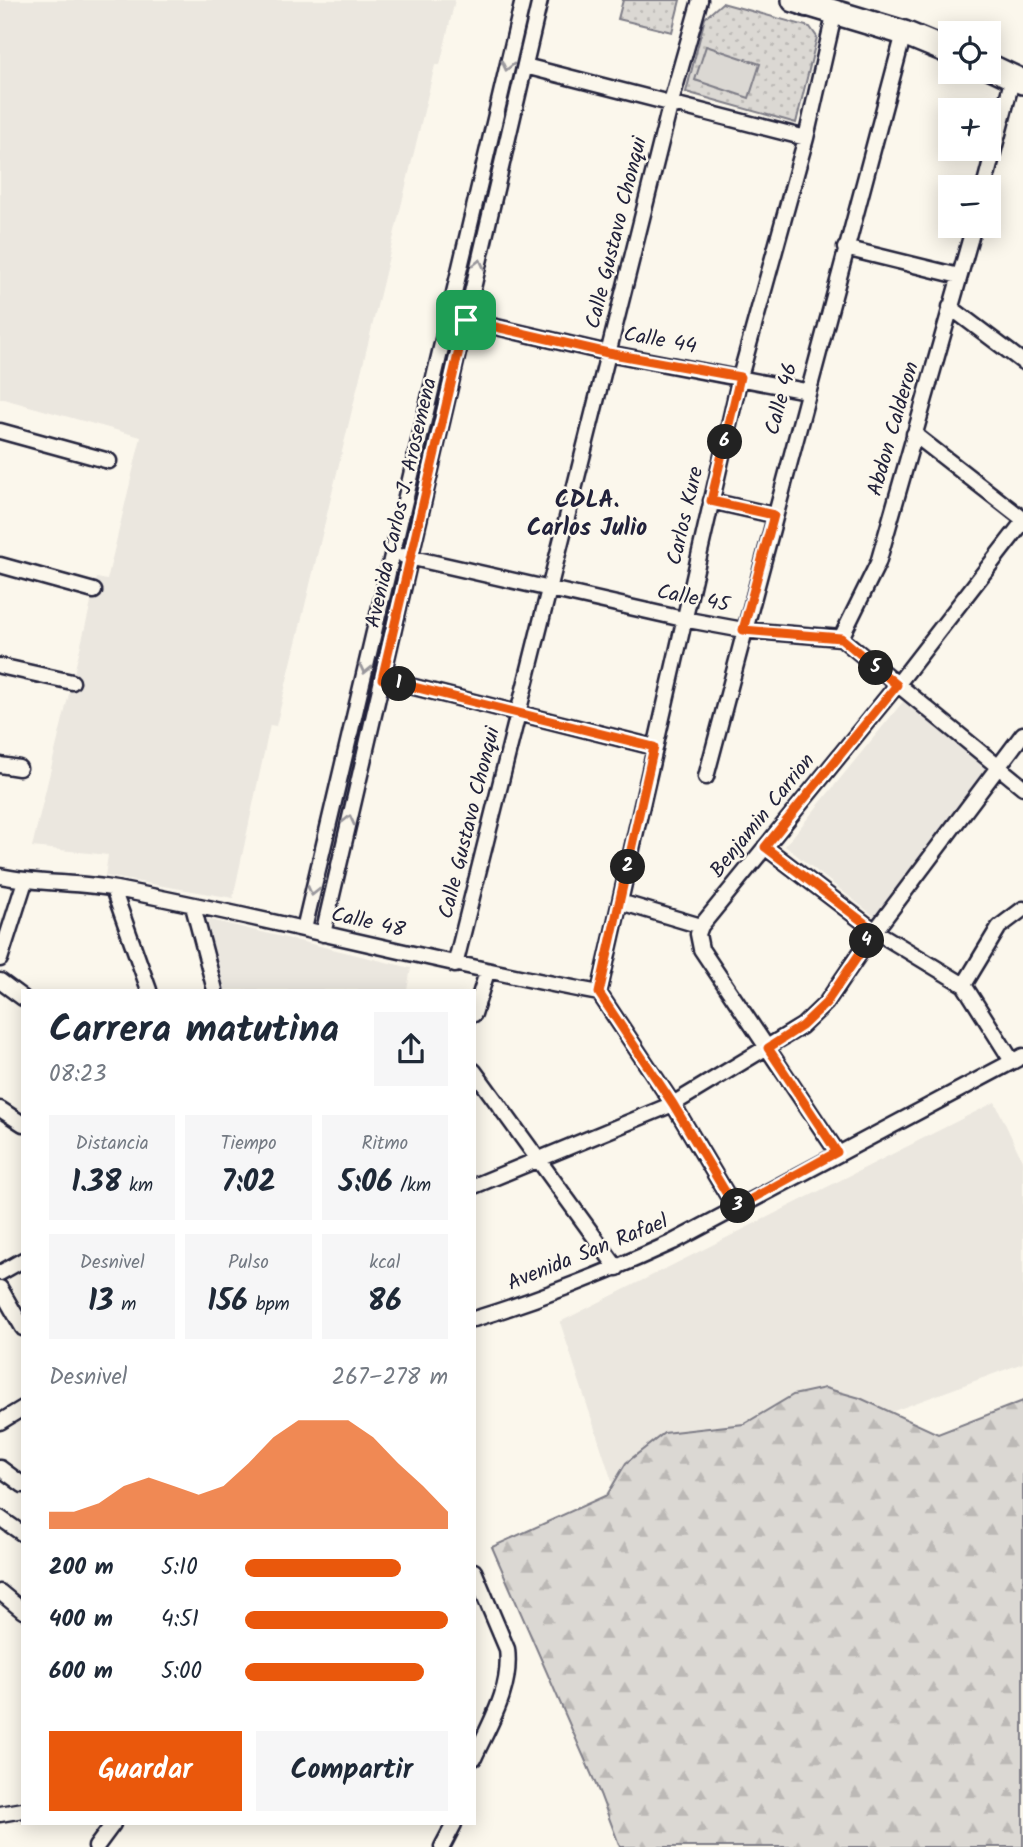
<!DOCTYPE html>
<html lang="es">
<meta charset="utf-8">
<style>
:root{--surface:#fff;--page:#f6f6f7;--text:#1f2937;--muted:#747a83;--accent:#ea580c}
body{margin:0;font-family:Kalam,sans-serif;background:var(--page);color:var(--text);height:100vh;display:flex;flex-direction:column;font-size:26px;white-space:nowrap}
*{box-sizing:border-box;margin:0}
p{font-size:23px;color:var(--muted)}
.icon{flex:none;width:38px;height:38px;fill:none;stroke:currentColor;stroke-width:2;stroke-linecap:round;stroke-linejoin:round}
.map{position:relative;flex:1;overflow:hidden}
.panel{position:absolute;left:21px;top:989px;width:455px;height:836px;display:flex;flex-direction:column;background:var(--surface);border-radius:0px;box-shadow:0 4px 18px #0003}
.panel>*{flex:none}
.controls{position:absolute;left:938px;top:21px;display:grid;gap:14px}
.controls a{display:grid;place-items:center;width:63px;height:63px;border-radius:0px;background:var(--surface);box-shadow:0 4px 18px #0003;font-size:35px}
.pin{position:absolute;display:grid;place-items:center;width:60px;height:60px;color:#fff;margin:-30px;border-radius:14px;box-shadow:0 4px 10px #0006}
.km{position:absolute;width:35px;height:35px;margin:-18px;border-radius:50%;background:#222;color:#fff;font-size:19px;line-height:35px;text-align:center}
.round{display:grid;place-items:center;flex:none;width:74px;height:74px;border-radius:0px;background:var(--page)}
.head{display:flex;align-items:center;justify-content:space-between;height:119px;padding:0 28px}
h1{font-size:38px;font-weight:600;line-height:52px}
.figures{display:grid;grid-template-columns:repeat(3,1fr);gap:10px;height:119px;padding:7px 28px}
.figures div{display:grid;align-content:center;border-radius:0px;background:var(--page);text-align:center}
.figures b{font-size:30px;font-weight:600}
.figures small{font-size:19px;font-weight:400}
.figures p{font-size:19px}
.chart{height:196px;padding:14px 28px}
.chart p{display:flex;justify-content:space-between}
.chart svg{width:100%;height:126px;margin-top:7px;fill:var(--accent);opacity:.7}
.button{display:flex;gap:14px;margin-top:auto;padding:14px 28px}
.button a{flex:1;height:80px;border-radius:0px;background:var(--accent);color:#fff;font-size:28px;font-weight:600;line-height:80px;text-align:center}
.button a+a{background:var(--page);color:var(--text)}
ul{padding:0 28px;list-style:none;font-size:23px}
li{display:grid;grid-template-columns:112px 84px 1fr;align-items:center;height:52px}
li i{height:18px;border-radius:9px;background:var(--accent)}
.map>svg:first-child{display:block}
.built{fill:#ebe7df}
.forest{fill:url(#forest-firs);stroke:#7e7d87;stroke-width:2}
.park{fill:url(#park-dots);stroke:#7e7d87;stroke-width:2}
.pitch{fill:#dbd8d3;stroke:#7e7d87;stroke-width:2}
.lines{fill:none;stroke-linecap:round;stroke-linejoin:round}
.minor-casing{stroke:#22223b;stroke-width:19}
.primary-casing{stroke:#22223b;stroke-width:28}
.trunk-casing{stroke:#22223b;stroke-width:30}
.minor{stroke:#fbf7ec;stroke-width:14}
.primary{stroke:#fbf7ec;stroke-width:23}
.trunk{stroke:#fbf7ec;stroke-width:24}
.oneway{stroke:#99979c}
.route-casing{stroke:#fff;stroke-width:14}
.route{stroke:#ea580c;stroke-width:9}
.labels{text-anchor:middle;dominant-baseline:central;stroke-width:5;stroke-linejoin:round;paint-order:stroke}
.street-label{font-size:21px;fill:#22223b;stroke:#fbf7ec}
.quarter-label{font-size:24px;font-weight:bold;fill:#22223b;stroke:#fbf7ec}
</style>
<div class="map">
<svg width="1023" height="1847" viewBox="0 0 1023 1847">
<defs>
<pattern id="forest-firs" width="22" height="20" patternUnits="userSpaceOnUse" patternTransform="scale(1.75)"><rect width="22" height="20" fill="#dbd8d3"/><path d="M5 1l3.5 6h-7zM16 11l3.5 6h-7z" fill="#bcb9b6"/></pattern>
<pattern id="park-dots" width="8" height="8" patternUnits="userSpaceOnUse" patternTransform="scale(1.75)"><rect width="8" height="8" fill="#dbd8d3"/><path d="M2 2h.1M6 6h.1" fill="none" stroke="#bcb9b6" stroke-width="1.8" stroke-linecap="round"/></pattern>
</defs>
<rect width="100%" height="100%" fill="#fbf7ec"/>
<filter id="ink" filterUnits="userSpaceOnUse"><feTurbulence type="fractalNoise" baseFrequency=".0143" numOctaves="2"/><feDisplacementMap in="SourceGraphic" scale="14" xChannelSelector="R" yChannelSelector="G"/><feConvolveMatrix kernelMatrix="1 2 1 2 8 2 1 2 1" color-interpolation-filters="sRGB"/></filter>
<g filter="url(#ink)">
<path class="built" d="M0,0H455L440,65H435L276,726L270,725L233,898L105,876L108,855L32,847L97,578L107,580L141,437L0,398Z
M906,698L993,768L879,920L785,846Z
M207,919L411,968L407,990H223Z
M995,1102L1023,1162V1363L622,1512L560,1322Z"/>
<path class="forest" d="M825,1388L860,1398L938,1434L1023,1401V1847H620L600,1794L492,1547L607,1495L626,1463L664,1433L744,1424L793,1395Z"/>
<path class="park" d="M623,0H680L672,32L618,19Z
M722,3L810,27L817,37L796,123L686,92L705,18Z"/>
<path class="pitch" d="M706,46L760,64L749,98L695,80Z"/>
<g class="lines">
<defs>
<path id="minor" d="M525,66L806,138
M984,187L1013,77
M845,248L959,276
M950,307L1023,362
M466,320L608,353L806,391
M0,431L109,461
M914,434L1023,519
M711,501L773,515
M404,556L683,619L743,630L841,638L1023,787
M0,565L94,591
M841,638L878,563L974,226
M0,666L72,682
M382,679L654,747
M0,765L19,768
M706,777L904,33
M765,847L875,931L964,985
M0,876C38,884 78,882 116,889C278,920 437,963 599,993L673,1104L735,1208
M113,889L149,990
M620,902L701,926
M193,906L215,990
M304,929L523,0
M323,934L540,0
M0,959L25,881
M455,965L671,102L700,0
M0,981L23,998
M599,993L740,377L806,138L835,11
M474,1014L487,972
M1012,1061L964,985L999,927L1023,909
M474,1071L617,1268
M0,1109L23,1124
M837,1152L701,949L698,934L701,926L897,685L1023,522
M474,1186L673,1104L802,1026L826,1003L875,931L1023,734
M0,1273L23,1260
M0,1288L23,1328
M474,1319C543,1298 608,1272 673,1242L1023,1056
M0,1422L23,1408
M0,1468L23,1485
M0,1518L23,1534
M474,1571L507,1649C512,1689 490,1723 474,1758
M0,1592L23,1611
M0,1814L23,1810
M96,1847L113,1824
M442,1847L454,1824"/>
<path id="primary" d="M794,0L904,33L950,52
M989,66L1023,82"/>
<path id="trunk" d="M800,0L807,4"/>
</defs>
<use href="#minor" class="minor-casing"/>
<use href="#primary" class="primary-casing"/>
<use href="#trunk" class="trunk-casing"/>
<use href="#minor" class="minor"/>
<use href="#primary" class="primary"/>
<use href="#trunk" class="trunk"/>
</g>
<defs><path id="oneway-chevron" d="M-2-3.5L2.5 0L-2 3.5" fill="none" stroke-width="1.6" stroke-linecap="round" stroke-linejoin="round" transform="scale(1.75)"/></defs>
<g class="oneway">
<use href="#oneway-chevron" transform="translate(507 66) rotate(103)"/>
<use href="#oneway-chevron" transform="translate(479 264) rotate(-77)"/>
<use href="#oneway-chevron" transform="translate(365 669) rotate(103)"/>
<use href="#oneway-chevron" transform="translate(349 820) rotate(-77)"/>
<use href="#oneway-chevron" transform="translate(313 891) rotate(103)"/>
</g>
</g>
<g class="lines" filter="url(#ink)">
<defs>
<path id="route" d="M466,320L608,353L740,377L711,501L774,515L743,630L841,638L897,685L765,847L875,931L826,1003L802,1026L768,1048L837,1152L735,1208L673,1104L599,993L654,747L382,679Z"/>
</defs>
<use href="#route" class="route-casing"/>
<use href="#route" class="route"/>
</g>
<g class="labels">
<g class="street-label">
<text transform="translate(617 233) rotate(-76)">Calle Gustavo Chonqui</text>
<text transform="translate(660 341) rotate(10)">Calle 44</text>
<text transform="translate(782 399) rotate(-75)">Calle 46</text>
<text transform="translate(894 429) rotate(-74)">Abdon Calderon</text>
<text transform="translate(402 503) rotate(-77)">Avenida Carlos J. Arosemena</text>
<text transform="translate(686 516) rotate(-77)">Carlos Kure</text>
<text transform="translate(693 599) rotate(11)">Calle 45</text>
<text transform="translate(763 816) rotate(-51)">Benjamin Carrion</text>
<text transform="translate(470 823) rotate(-76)">Calle Gustavo Chonqui</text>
<text transform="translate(368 923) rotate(13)">Calle 48</text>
<text transform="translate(588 1253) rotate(-22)">Avenida San Rafael</text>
</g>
<g class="quarter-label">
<text x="587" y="500">CDLA.<tspan x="587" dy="28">Carlos Julio</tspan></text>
</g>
</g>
</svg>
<div class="controls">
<a><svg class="icon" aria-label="locate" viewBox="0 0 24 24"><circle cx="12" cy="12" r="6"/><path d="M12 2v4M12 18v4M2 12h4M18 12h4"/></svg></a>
<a>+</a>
<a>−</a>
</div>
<div class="pin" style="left:466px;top:320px;background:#1e9e55"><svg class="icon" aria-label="arrive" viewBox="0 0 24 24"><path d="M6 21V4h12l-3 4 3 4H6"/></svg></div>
<b class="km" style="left:399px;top:684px">1</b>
<b class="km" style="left:628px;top:867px">2</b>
<b class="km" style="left:738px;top:1206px">3</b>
<b class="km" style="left:867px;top:941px">4</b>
<b class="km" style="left:876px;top:668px">5</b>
<b class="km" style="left:725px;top:442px">6</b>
<section class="panel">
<div class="head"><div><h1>Carrera matutina</h1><p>08:23</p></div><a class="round"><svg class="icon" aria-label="share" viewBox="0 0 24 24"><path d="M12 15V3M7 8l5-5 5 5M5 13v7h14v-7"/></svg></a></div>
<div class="figures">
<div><p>Distancia</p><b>1.38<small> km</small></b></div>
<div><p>Tiempo</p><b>7:02</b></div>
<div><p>Ritmo</p><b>5:06<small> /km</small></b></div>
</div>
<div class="figures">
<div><p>Desnivel</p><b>13<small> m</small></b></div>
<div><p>Pulso</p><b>156<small> bpm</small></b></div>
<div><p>kcal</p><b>86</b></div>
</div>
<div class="chart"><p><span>Desnivel</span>267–278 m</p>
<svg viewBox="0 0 160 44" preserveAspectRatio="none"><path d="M0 44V38L10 38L20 35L30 29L40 26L50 29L60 32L70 29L80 21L90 12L100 6L110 6L120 6L130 12L140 21L150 29L160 38V44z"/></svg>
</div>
<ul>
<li><b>200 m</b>5:10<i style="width:77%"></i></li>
<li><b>400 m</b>4:51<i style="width:100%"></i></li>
<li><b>600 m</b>5:00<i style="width:88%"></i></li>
</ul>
<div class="button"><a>Guardar</a><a>Compartir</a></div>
</section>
</div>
